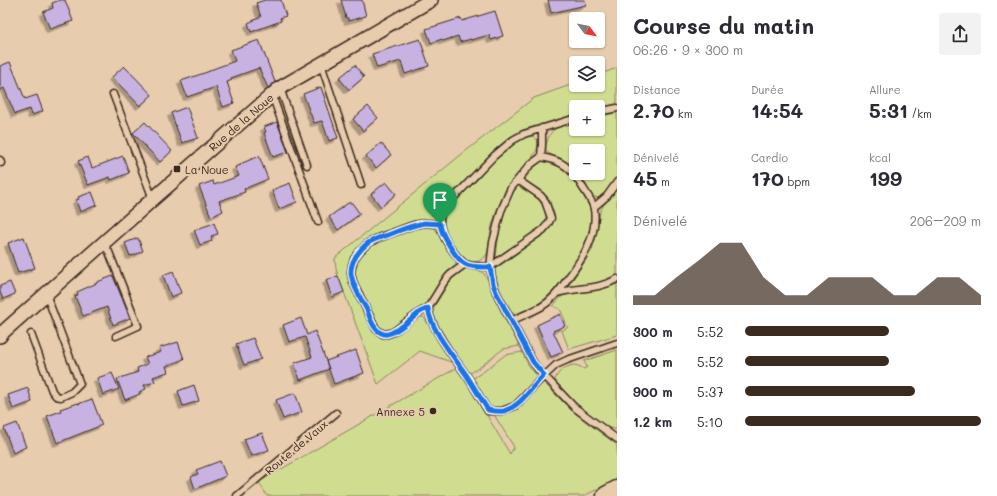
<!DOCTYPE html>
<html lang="fr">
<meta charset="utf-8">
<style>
:root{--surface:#fff;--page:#f2f2f3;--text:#2b2b33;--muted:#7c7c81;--accent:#3b2a1e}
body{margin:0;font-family:Mali,sans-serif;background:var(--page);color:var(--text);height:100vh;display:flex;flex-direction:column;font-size:15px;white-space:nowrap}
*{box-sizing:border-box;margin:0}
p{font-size:13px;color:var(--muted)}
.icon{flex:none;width:22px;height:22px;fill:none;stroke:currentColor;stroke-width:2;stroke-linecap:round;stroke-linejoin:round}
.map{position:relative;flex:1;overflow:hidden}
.drawer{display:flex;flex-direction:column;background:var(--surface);width:380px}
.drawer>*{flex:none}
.needle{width:26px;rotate:122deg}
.fabs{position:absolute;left:569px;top:12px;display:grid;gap:8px}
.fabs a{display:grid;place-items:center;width:36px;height:36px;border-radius:4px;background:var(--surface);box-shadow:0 1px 3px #0004;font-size:20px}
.pin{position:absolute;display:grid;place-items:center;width:34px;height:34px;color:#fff;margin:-41px -17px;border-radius:50% 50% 50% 0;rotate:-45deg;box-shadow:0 0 4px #0007}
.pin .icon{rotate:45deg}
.round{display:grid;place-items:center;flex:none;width:42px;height:42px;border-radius:4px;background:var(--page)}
.head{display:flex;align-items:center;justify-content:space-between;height:68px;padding:0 16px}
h1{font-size:22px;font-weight:800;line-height:30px}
.stats{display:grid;grid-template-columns:repeat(3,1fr);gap:6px;height:68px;padding:4px 16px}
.stats div{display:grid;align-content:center}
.stats b{font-size:20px;font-weight:800}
.stats small{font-size:11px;font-weight:400}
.stats p{font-size:11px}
.chart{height:112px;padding:8px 16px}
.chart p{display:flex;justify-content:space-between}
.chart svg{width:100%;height:72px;margin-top:4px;fill:var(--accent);opacity:.7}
ul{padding:0 16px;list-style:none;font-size:13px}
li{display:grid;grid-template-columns:64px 48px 1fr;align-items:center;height:30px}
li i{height:10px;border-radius:5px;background:var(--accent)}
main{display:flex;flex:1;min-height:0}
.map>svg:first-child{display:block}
.green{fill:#d0dd91;stroke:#868458}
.building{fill:#c7b2e2;stroke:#3b2a1e;filter:url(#shadow)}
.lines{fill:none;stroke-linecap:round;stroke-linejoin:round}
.lane-casing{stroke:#3b2a1e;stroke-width:9}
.street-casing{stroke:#3b2a1e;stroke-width:16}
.secondary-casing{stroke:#3b2a1e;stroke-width:21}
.lane{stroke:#e7ccae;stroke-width:6}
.street{stroke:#e7ccae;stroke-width:13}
.secondary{stroke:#e7ccae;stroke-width:18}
.route-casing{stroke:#fff;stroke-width:8}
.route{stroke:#1a73e8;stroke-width:5}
.poi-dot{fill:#3b2a1e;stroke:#e7ccae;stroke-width:1.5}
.labels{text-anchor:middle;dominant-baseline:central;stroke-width:4;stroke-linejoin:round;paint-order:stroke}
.street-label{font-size:11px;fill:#3b2a1e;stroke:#e7ccae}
.poi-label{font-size:11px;fill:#3b2a1e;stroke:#e7ccae;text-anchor:start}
</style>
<main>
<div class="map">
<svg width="617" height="496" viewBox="0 0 617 496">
<defs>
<filter id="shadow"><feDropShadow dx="-3.5" dy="3.5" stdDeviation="0" flood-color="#0004"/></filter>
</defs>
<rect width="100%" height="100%" fill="#e7ccae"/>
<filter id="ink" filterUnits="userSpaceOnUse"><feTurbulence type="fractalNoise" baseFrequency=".025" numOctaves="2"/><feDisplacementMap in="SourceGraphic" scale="8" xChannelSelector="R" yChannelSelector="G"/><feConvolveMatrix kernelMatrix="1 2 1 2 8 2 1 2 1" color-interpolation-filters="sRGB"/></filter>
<g filter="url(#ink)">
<path class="green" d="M617,68V104L598,108V107H576V114L522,130L510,137L491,153L446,200C441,206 436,212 436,220C429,219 422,219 414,221C408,222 401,225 394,228C385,231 374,234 366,240C356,247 346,261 347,273C348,287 359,303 365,315C369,324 373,336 383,338C395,340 411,324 420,317H423L425,319L451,359L458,367L510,454L514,447L493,413H503L542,381L563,402L577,415L617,445V479L584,496H267L259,482L458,367L451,362L420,351L378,384L338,276L336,269L335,258L462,154L534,98L576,83V85H598V75Z
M617,113V177L604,194L598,198L595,197L590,194L587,186L579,173H598V151H576V170C572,166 569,162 564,160C560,157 549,155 547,152C545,149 546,145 547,142C551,126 561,127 576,122V129H598V116Z
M531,136C542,139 538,149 533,156L507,186L497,210L492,225L488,251L486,256L479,261L474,262L464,260C459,252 444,235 444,227C443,221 445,216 447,211C456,200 467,190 477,180C492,163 509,142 531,136Z
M542,161C561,164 570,173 579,189C583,195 587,202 590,208C598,233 566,280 548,296C539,305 528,309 516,314L513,312L511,310C503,297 496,285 495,269L546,233C554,224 556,219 552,208C551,205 550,201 549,199C543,190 532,185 524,180L533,168Z
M518,186C529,193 540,197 544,209C547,217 546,221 541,227L496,258C498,236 503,203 518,186Z
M617,187V276C602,284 586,286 569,287V285L586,260L592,250L595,240L600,212L603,206Z
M425,227C428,228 433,227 435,229C437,230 453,255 456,260V263L455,266L447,272L441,279L425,305L418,309L392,328L384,330L379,326L357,281L355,272L358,261L363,253L371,247L380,242L415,229Z
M466,268C471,270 479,269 483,273C490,280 491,291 495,299C502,315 511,330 519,346L503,349L480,367L469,374L461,360L458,357L434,319L433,315L434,307L448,284L453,278Z
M617,283V335L569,349L562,331L568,327L560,309L553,306L561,297L565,295L606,288Z
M617,350V429C599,431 569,395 557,383L555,380C557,372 566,366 574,365C577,365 581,367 584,369L587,367L584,361Z
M522,352L529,366L539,378L514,404L502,409H491L472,379L483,372L505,355Z"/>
<path class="building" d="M60,0H65L73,21L50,29L43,12L53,8L52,3Z
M265,0H281L286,16L280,18L281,21L251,32L248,23L261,17L256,3Z
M341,0H362L366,16L348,21V18H346Z
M548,0H585L586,5L551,13Z
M495,11L503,36L491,40L489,35L471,40V39L460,42L458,36L443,41L442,39L431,43L426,29L461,18L462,21Z
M420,39L429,66L405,74L401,61L377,68L372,54Z
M259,40L275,82L268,88L259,68L231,78L232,80L227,82L234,103L223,107L216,87L187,97L181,81L210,71V70L235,61L231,50Z
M10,62L25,99L37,95L43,111L32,115L30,109L15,114L4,88L0,90V66Z
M355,65L364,77L349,90L339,78Z
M124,66L152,95L140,106L112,77Z
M321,87L338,138L329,141L322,121L314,123L303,94Z
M368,106L378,118L363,131L353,119Z
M187,107L198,138L182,143L171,113Z
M145,122L172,151L160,162L133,133Z
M277,122L288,152L273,157L264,133L266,132L264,127Z
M381,143L391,155L376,168L366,156Z
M123,156L129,173L111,180L110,177L88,185L78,161L88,157L92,168Z
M259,156L268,179L244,189L245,192L219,201L223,211L211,217L199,186L213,181L214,185L239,176L235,167L241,165L240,164Z
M386,182L396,194L381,207L371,194Z
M290,183L297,202L279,209L272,190Z
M92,192L97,205L80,212L76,200L79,199L78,197Z
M348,203H352L360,214L338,230L329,217Z
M214,223L218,234L211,236L212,241L200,245L194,230Z
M24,237L35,268L18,273L8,243Z
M138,238L143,251L132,256V255L130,256L125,243Z
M173,271L181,293L171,297L163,275Z
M113,276L130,318L113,325L107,307L83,316L75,296L78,295L77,292L97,283V282Z
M338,276L344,292L332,297L326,280Z
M10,282L15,294L3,299L0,292V286Z
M560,314L565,326L553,331L563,352L551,357L537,325Z
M301,318L307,335L315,331L329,369L300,380L294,363L312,357L305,337L289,342L283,325Z
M253,338L261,359L244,365L236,344Z
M178,342L184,359L166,366L168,372L153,377L155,382L144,385L146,389L139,392L140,394L125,400L117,379L138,372L137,368L148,364L145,357L161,352L159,348Z
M356,350L364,373L334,384L326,361Z
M112,373L119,389L103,395L97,378Z
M194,385L199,401L183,406L178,391Z
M28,388L32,402L13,409L8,395Z
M295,393L302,412L283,419L276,400Z
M92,399L102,425L57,443L47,416L61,411L60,409L78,403V404Z
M17,423L26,447L13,453L4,428Z
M262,433L269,450L251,456L244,439Z
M220,461L226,476L195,489L191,477L198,474L196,470Z"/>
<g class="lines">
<defs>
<path id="lane" d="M321,64L361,185
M280,88L307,165
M113,94L153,199
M272,95L318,222
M598,112L617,108
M541,157L542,145V128
M0,160L1,163
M518,180L541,196L545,201L551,218L548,224L543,230L490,267L473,266L465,264L450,275L444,282L428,308L420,312L393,332L388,334H383L376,329L353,282L351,273L352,266L354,259L360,251L368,243L378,238L414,225L425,223L440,224V217L443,209L494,156L513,140L524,134L576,118
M594,207L607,196L617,182
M440,224C442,238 454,255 465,264
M103,243L109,252L138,326L116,336
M557,293C577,287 598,290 617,279
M428,308C431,329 454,358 467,376C474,387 481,399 488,411H502L515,406L520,401L538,382L556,365L567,360L617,343
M511,321C521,316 532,312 541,307C553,300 561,289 568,278C583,258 598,235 594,209C593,202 587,194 583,188C571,168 564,161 541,157L530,165L511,188L501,211L493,242L490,267L493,283L496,292L533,362L538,369L574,407L617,439
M31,334L52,391L56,396L61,397L72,392L80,384L46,294
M237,496L336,413"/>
<path id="street" d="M0,336L2,333L153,199L280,88L431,0"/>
<path id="secondary" d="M606,496L617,490"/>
</defs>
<use href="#lane" class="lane-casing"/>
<use href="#street" class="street-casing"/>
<use href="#secondary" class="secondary-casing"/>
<use href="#lane" class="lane"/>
<use href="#street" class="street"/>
<use href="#secondary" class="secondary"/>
</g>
</g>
<g class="lines" filter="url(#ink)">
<defs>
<path id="route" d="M425,223L440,224C441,234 456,259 465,264C472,268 483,267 490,267L493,284L496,292L533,362L544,375C532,387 521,406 504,411C498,412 493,411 488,410C481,399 474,387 467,376C455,358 430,329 428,308C425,310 422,311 420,312C412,318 394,336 384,334C374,332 370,318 367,310C361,299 353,287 351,274C350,262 359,250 368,243C374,239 381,237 388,235C400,230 412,225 425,223Z"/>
</defs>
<use href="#route" class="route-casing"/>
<use href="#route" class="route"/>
</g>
<g class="poi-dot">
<rect x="173" y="165" width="8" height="8" rx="2"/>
<circle cx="433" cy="411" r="4"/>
</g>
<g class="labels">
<g class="street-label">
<text transform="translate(241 122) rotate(-41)">Rue de la Noue</text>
<text transform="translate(296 447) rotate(-40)">Route de Vaux</text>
</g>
<g class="poi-label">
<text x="185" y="169">La Noue</text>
<text x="425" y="411" text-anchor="end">Annexe 5</text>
</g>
</g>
</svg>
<div class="fabs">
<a><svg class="needle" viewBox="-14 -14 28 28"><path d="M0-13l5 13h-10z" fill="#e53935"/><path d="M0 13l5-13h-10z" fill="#7c7c81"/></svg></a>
<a><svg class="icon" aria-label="layers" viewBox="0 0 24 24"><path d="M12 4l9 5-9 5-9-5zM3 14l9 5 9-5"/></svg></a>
<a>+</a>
<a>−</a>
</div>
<div class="pin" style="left:440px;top:224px;background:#1e9e55"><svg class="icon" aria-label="arrive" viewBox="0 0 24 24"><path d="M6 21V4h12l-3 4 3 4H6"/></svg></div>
</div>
<section class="drawer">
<div class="head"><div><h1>Course du matin</h1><p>06:26 · 9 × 300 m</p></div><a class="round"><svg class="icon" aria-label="share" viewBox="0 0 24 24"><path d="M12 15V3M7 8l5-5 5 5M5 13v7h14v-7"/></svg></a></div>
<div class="stats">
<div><p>Distance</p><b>2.70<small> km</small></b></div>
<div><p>Durée</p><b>14:54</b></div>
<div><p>Allure</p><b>5:31<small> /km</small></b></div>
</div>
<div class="stats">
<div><p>Dénivelé</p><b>45<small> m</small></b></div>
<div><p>Cardio</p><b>170<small> bpm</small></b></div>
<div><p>kcal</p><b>199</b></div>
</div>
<div class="chart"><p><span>Dénivelé</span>206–209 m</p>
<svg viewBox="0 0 160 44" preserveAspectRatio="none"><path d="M0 44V38L10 38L20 27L30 17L40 6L50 6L60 27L70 38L80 38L90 27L100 27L110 27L120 38L130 38L140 27L150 27L160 38V44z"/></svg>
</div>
<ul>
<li><b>300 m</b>5:52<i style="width:61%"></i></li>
<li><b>600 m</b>5:52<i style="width:61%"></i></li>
<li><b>900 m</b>5:37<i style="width:72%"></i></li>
<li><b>1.2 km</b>5:10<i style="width:100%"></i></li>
</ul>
</section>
</main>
